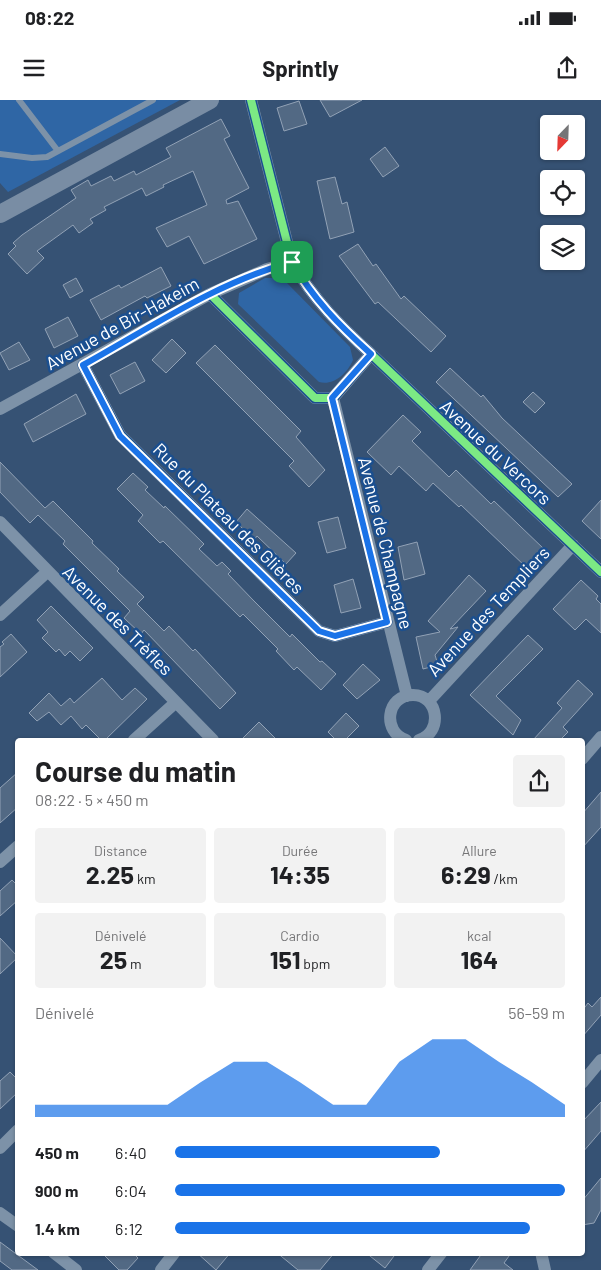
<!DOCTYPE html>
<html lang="fr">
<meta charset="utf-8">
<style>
:root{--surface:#fff;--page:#f2f2f2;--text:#202124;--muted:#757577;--accent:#1a73e8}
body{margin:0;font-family:Barlow,sans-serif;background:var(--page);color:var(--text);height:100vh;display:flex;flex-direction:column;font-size:19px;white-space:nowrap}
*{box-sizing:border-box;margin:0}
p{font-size:16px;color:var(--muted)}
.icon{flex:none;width:28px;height:28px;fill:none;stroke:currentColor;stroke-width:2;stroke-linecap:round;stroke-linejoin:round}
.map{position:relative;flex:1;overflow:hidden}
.side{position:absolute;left:15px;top:638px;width:570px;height:518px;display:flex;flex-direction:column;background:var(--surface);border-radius:5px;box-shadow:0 1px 4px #0004}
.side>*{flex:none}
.needle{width:32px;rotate:203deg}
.fabs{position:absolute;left:540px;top:15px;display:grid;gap:10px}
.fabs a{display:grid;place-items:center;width:45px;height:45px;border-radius:5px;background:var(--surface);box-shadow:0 1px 4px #0004;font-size:25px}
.pin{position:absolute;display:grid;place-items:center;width:42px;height:42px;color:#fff;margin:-21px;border-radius:10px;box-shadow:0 2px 8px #0006}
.round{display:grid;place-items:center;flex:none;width:52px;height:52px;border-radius:5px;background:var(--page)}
.summary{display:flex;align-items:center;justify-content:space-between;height:85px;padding:0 20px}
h1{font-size:28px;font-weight:700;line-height:38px}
.stats{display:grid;grid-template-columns:repeat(3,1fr);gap:8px;height:85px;padding:5px 20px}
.stats div{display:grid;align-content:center;border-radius:5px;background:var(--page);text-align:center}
.stats b{font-size:25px;font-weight:700}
.stats small{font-size:14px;font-weight:400}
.stats p{font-size:14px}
.chart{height:140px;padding:10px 20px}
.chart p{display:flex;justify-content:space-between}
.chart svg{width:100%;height:90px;margin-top:5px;fill:var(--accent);opacity:.7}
ul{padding:0 20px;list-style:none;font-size:16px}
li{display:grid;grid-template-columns:80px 60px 1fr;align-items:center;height:38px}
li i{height:12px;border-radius:6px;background:var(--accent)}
.status{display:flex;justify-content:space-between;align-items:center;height:35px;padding:0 25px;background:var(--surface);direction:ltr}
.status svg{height:14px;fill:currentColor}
header{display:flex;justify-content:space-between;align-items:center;height:65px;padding:0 20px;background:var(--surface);font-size:22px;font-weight:700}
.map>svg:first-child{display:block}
.green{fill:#2f66a5}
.building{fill:#526984;stroke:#92a2b6}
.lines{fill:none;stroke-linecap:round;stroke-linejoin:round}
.lane{stroke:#7d92a8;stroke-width:6}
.street{stroke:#7d92a8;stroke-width:12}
.secondary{stroke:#798da4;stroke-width:18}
.cycleway-casing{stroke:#1b4f8f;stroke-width:11}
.cycleway{stroke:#7ce984;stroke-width:8}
.route-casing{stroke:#fff;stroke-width:10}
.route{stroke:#1a73e8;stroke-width:6}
.labels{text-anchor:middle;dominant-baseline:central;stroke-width:5;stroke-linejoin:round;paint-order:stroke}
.street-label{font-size:18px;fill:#fff;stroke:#1b4f8f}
</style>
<div class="status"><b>08:22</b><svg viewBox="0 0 49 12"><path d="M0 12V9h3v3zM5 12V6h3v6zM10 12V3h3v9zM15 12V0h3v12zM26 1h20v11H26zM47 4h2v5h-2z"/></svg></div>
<header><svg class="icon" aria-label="menu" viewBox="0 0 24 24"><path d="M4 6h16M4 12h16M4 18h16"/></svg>Sprintly<svg class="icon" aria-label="share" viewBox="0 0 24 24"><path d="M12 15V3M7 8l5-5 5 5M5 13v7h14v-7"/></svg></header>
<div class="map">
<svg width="601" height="1170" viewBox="0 0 601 1170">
<rect width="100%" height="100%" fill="#365274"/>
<path class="green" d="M0,0H180L8,92L0,83Z
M265,178H275L286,182L350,247L353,260C347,274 333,286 319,282L238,204L239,193Z"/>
<path class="building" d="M320,0H362L330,17Z
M299,1L307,24L284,31L277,8Z
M221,19L230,36L224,39L249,88L226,100L227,104L238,101L257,139L204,164L189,136L167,147L156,128L207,105L193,71L163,85L164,87L146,96L142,88L104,107L106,110L90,119L93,123L79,133L73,125L37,151L44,158L27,174L8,154L16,146L13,143L22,135L76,98L71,90L88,80L91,86L111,76L114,81L134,71L136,75L171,57L166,48Z
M385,47L399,66L383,77L370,59Z
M335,77L342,104L347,102L354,132L330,139L317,81Z
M358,144L373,166L376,164L401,199L404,196L446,236L431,252L378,202L375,204L339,156Z
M161,167L171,186L147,198L145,196L101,220L90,200L119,185L121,188Z
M76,178L83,191L70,198L63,185Z
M68,217L78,236L54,248L45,229Z
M172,239L186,253L166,273L152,260Z
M19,242L30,260L9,270L0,253Z
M215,245L301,331L296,337L325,370L309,387L289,366L294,361L196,263Z
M135,262L145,281L120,294L110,275Z
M450,268L481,297L483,295L502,318L572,384L558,397L436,282Z
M533,292L545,303L535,313L523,302Z
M76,294L86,314L33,342L24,324Z
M403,315L421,332L412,341L449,377L456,370L491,404L494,401L545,450L527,468L461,405L459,407L433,383L426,391L399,366L391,375L367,352Z
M0,362L45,408L53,401L93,441L92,443L119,469L117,471L144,497L137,504L164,531L169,526L193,551L195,549L236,593L220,609L144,530L141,534L124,518L130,511L63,444L65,441L38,415L30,423L0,392Z
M133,373L148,387L145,390L164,408L165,406L204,444L199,449L217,466L222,462L231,471L228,474L254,501L290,537L292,534L320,562L322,561L336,574L321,590L297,567L294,570L276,551L278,549L243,514L240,517L163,441L160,443L138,421L143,415L117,389Z
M601,400V439L582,421Z
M247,409L296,453L286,464L257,436L254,440L236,422Z
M338,417L346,448L327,453L318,422Z
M417,442L425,474L404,480L398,447Z
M469,475L486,491L450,529L458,527L435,555L438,565L423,569L416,537L440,532L428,521Z
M353,479L361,508L341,513L334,485Z
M581,480L598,496L596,499L601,504V533L586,519L575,530L553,509Z
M51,506L93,548L80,561L70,551L65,556L59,549L56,552L42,538L48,532L37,520Z
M11,534L27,552L0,577V547L4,544L2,542Z
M528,535L543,549L496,596L521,620L513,635L470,595Z
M363,564L380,580L357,599L343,585Z
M102,578L122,600L135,588L147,599L105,640H101L86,625L82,629L71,616L61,625L49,612L37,621L29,613L49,593L61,606L70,598L74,603Z
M578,580L593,594L563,627L568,632L560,640H533L562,608L557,603Z
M346,613L359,626L345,640H336L328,632Z
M259,622L277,640H241Z
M18,672V707L0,723V688Z
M601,692V727L582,748V714Z
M12,780L18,786V800L0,816V791Z
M0,838L18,857L0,874Z
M601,897V915L582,937V911L588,903L592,907Z
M10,972L18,980V992L0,1009V981Z
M601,1002V1031L582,1053V1022Z
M601,1078V1110L594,1123L582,1125V1101Z
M0,1142L38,1170H12L0,1161Z
M101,1152H132L138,1158L127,1170H119Z
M196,1152H231L216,1170Z
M276,1152H335L320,1170H298Z
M365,1152H397L385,1168Z
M483,1152H512L504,1163L513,1170H470Z"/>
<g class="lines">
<path class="lane" d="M19,0L58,51
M0,54L32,58L47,57L153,0"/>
<path class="street" d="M210,194L315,298H333L371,254C340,226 313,199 292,162L251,0
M371,254L601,472
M83,265L120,335L319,531L335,536L387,522
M333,298L407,596
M0,309L210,194L267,169L292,162
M0,422L213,640
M0,515L47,472
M429,601L573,445
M134,640L175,603
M406,640C382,632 386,595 413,595C439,595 443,633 419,640
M582,659L601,637
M0,762L18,746
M582,983L601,960
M0,1048L18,1030
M0,1113L18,1126
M53,1152L76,1170
M541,1152L545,1170
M161,1170L175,1152
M428,1170L442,1152"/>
<path class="secondary" d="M0,114L210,0"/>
<defs>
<path id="cycleway" d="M210,194L315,298H333L371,254C340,226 313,199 292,162L251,0
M371,254L601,472
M83,265L120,335L319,531L335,536L387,522"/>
</defs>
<use href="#cycleway" class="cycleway-casing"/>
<use href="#cycleway" class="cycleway"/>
</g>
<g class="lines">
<defs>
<path id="route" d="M292,162C313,199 340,226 371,254L332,298L387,522L335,536L319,531L120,336L83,265C150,228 217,182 292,162Z"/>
</defs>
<use href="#route" class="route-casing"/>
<use href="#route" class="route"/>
</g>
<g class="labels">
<g class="street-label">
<text transform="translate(122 223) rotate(-29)">Avenue de Bir-Hakeim</text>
<text transform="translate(496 352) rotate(43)">Avenue du Vercors</text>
<text transform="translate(229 418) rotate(45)">Rue du Plateau des Glières</text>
<text transform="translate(386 443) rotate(76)">Avenue de Champagne</text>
<text transform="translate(488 511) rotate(-47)">Avenue des Templiers</text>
<text transform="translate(118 520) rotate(45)">Avenue des Trèfles</text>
</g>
</g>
</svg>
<div class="fabs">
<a><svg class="needle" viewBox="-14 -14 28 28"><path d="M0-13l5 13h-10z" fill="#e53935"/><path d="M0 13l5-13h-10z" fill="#757577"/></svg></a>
<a><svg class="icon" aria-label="locate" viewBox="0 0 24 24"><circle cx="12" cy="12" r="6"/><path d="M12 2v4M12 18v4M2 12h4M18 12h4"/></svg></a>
<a><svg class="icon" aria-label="layers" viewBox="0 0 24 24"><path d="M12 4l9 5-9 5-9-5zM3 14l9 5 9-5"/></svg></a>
</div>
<div class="pin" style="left:292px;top:162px;background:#1e9e55"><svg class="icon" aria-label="arrive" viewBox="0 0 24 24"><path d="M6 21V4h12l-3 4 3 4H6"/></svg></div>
<section class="side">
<div class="summary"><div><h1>Course du matin</h1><p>08:22 · 5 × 450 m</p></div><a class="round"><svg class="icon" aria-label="share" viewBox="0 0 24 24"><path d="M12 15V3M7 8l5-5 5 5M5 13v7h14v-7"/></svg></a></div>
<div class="stats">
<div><p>Distance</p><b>2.25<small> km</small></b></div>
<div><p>Durée</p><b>14:35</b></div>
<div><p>Allure</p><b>6:29<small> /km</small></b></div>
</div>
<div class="stats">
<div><p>Dénivelé</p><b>25<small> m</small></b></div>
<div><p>Cardio</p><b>151<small> bpm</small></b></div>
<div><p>kcal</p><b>164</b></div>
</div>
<div class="chart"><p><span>Dénivelé</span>56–59 m</p>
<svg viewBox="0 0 160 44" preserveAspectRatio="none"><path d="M0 44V38L10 38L20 38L30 38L40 38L50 27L60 17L70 17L80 27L90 38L100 38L110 17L120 6L130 6L140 17L150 27L160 38V44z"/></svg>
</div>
<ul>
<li><b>450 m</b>6:40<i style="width:68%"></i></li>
<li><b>900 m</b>6:04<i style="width:100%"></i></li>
<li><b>1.4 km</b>6:12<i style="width:91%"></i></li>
</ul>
</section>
</div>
